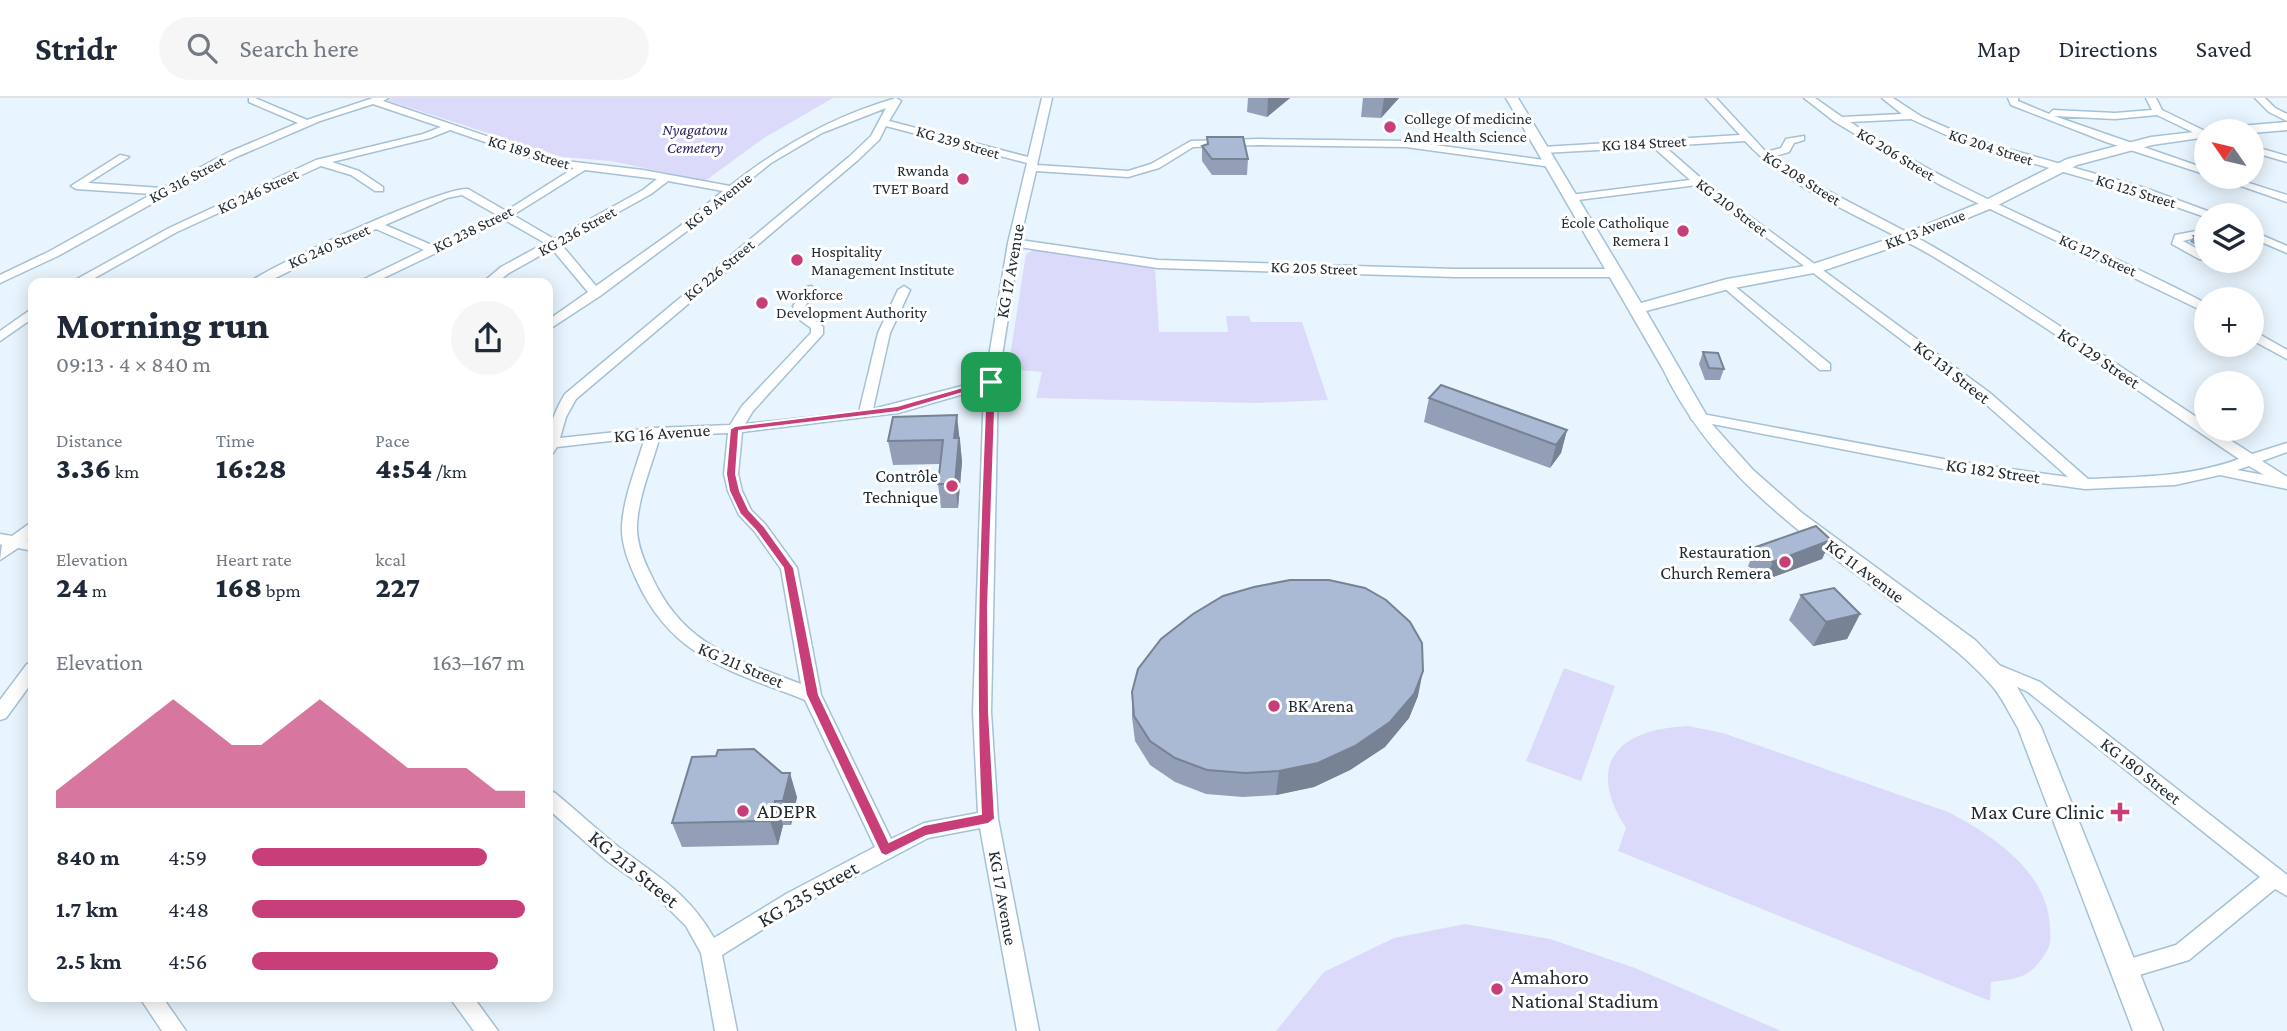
<!DOCTYPE html>
<meta charset="utf-8">
<style>
:root{--surface:#fff;--page:#f6f6f7;--text:#1f2937;--muted:#747a83;--line:#e0e1e3;--accent:#c73e78}
body{margin:0;font-family:"Crimson Pro",serif;background:var(--page);color:var(--text);height:100vh;display:flex;flex-direction:column;font-size:26px;white-space:nowrap}
*{box-sizing:border-box;margin:0}
p{font-size:23px;color:var(--muted)}
.icon{flex:none;width:38px;height:38px;fill:none;stroke:currentColor;stroke-width:2;stroke-linecap:round;stroke-linejoin:round}
.map{position:relative;flex:1;overflow:hidden}
.details{position:absolute;left:28px;top:180px;width:525px;height:724px;display:flex;flex-direction:column;background:var(--surface);border-radius:14px;box-shadow:0 4px 18px #0003}
.details>*{flex:none}
.needle{width:46px;rotate:304deg}
.controls{position:absolute;left:2194px;top:21px;display:grid;gap:14px}
.controls a{display:grid;place-items:center;width:70px;height:70px;border-radius:50%;background:var(--surface);box-shadow:0 4px 18px #0003;font-size:35px}
.pin{position:absolute;display:grid;place-items:center;width:60px;height:60px;color:#fff;margin:-30px;border-radius:14px;box-shadow:0 4px 10px #0006}
.round{display:grid;place-items:center;flex:none;width:74px;height:74px;border-radius:37px;background:var(--page)}
.summary{display:flex;align-items:center;justify-content:space-between;height:119px;padding:0 28px}
h1{font-size:38px;font-weight:800;line-height:52px}
.metrics{display:grid;grid-template-columns:repeat(3,1fr);gap:10px;height:119px;padding:7px 28px}
.metrics div{display:grid;align-content:center}
.metrics b{font-size:30px;font-weight:800}
.metrics small{font-size:19px;font-weight:400}
.metrics p{font-size:19px}
.chart{height:196px;padding:14px 28px}
.chart p{display:flex;justify-content:space-between}
.chart svg{width:100%;height:126px;margin-top:7px;fill:var(--accent);opacity:.7}
ul{padding:0 28px;list-style:none;font-size:23px}
li{display:grid;grid-template-columns:112px 84px 1fr;align-items:center;height:52px}
li i{height:18px;border-radius:9px;background:var(--accent)}
header{display:flex;align-items:center;gap:42px;box-sizing:border-box;height:98px;padding:0 35px;background:var(--surface);border-bottom:2px solid var(--line)}
header strong{font-size:33px}
nav{display:flex;gap:38px;margin-inline-start:auto;font-size:24px}
.search{width:490px;height:63px;background:var(--page);display:flex;align-items:center;gap:18px;box-sizing:border-box;padding:0 24px;border-radius:38px;color:var(--muted);font-size:26px}
.map>svg:first-child{display:block}
.green{fill:#dbdafa}
.lines{fill:none;stroke-linecap:round;stroke-linejoin:round}
.minor-casing{stroke:#a4c1d6;stroke-width:3}
.major-casing{stroke:#a4c1d6;stroke-width:3}
.minor{fill:#fff;fill-rule:evenodd}
.major{fill:#fff;fill-rule:evenodd}
.wall{fill:#929fb6}
.shaded-wall{fill:#778294}
.building{fill:#aab9d4;stroke:#778294;stroke-width:2}
.route{fill:#c73e78;stroke:#fff;stroke-width:2;fill-rule:evenodd}
.poi-dot{fill:#c73e78;stroke:#fff;stroke-width:2.5}
.labels{text-anchor:middle;dominant-baseline:central;stroke-width:6;stroke-linejoin:round;paint-order:stroke}
.far-poi-label{font-size:16px;fill:#202b33;stroke:#fff;text-anchor:start}
.far-park-label{font-size:16px;font-style:italic;fill:#2f2461;stroke:#fff}
.far-street-label{font-size:16px;fill:#202b33;stroke:#fff}
.street-label{font-size:18px;fill:#202b33;stroke:#fff}
.poi-label{font-size:18px;fill:#202b33;stroke:#fff;text-anchor:end}
.near-poi-label{font-size:21px;fill:#202b33;stroke:#fff;text-anchor:start}
.near-street-label{font-size:21px;fill:#202b33;stroke:#fff}
</style>
<header>
<strong>Stridr</strong>
<div class="search"><svg class="icon" aria-label="search" viewBox="0 0 24 24"><circle cx="10" cy="10" r="6"/><path d="M15 15l6 6"/></svg>Search here</div>
<nav><a>Map</a><a>Directions</a><a>Saved</a></nav>
</header>
<div class="map">
<svg width="2287" height="933" viewBox="0 0 2287 933">
<rect width="100%" height="100%" fill="#e9f5fe"/>
<path class="green" d="M391,0H833L764,40L705,83L611,63L562,59L386,2Z
M1034,152L1155,169L1159,234H1228L1226,218H1249L1251,224H1302L1328,302L1256,305L1036,300L1042,274L1008,271L1026,156Z
M1564,570L1615,588L1581,683L1526,663Z
M1688,628L1723,635L1948,714C1993,737 2049,775 2050,830C2051,841 2051,847 2045,856C2030,880 2018,881 1991,884L1990,903L1618,753L1626,730C1584,665 1619,631 1688,628Z
M1465,826L1550,841L1635,870L1781,933H1276L1324,874L1394,840Z"/>
<g class="lines">
<defs>
<path id="minor" d="M249,0H255L307,22L373,0H388L383,3L557,62L643,72L730,88C780,48 834,18 896,0L901,3L889,23L1028,59L1042,0H1052L1037,67L1128,73L1151,66L1191,43L1259,41L1406,43L1551,63L1556,66L1551,69L1406,49L1259,47L1193,49L1159,70L1128,79L1036,73L1020,142L1158,162L1455,171H1616L1622,175L1616,179H1455L1158,170L1019,149L998,284L991,614L998,721L1039,933H1017L980,730L928,740L800,808L722,857L737,933H715L701,855L686,828L655,797L606,762L548,711V692L555,695C577,713 598,733 621,751C660,780 689,796 714,840L786,796L875,749L805,602C732,573 673,561 637,483C629,465 621,447 622,427C624,397 637,368 645,339L557,349L553,355L548,356C547,333 553,316 565,296L850,58L871,38L886,10L822,35L771,65L687,133L600,198L548,232V222L588,194L552,151L509,175L495,186H481L501,169L545,145L505,122L371,186H354L424,152L376,131L263,186H247C270,167 443,88 468,91L506,113L574,70L552,67L450,32L430,40L332,64L359,73L383,89V93H375L351,77L321,68L177,134L84,186H68L169,130L316,62L423,36L441,29L373,6L320,23L234,60L58,158L0,185V177L50,153L152,96L76,91L71,88L120,57L129,59L88,85L162,90L227,55L298,25L249,4ZM886,28L1027,65L1008,145L985,282L873,311L890,235L910,192L904,188L898,192L878,235L859,314L745,326L753,313L823,236V229L809,217L805,208L817,192L811,188L807,189L793,208L800,222L811,230V235L742,308L730,327L654,330L560,340L566,319L576,301L858,62L879,42ZM585,72L657,81L643,92L554,141L513,117ZM668,83L723,93L679,129L596,188L561,146L651,96ZM462,97L497,117L434,148L385,127L447,100ZM984,290L973,614L978,715L924,725L891,741L821,597L797,470L765,426L751,412L742,393L738,376L742,334L898,315ZM728,335L724,376L728,393L739,417L755,434L781,471L801,586C734,560 683,548 651,477C643,461 636,444 637,426C639,396 652,367 660,338Z
M1706,0H1716L1766,54L1781,50L1786,41L1804,38V42L1794,45L1789,54L1772,59C1826,96 1887,121 1944,155C2034,208 2119,269 2207,326V331H2213L2252,356L2287,345V354L2262,363L2287,379V391L2220,377L2175,387L2085,391L1954,373L1692,322L1690,319L1697,315L1954,363L2068,379L1980,301L1697,87L1570,103L1565,100L1570,97L1690,82L1653,49L1543,55L1538,52L1543,49L1740,37ZM1745,43C1791,94 1874,123 1934,159C2038,222 2138,293 2239,361C2190,379 2140,379 2088,381L1990,295L1718,95L1664,48ZM2249,368L2264,377L2237,372Z
M1804,0H1815L1842,19L1902,16L1882,0H1893L1922,19L1973,41L2145,90L2213,115L2214,117L2205,119L2137,95L1966,46L1911,21L1850,24C1957,95 2076,139 2190,197L2207,206V215L1942,88L1835,24Z
M2008,0H2018V3L2049,16L2053,12L2115,15L2152,12L2146,0H2156L2162,12L2207,34V41L2157,17L2115,21L2054,18L2207,71V77L2106,44L2011,7Z
M2255,0H2265L2275,10L2287,16V23L2269,14Z
M2252,48L2287,58V64L2252,54Z
M2215,79H2230L2287,97V104Z
M2207,131V137L2183,143L2207,156V162L2199,161L2172,146L2175,137Z
M2252,133L2287,148V155L2252,140Z
M1727,182L1830,266V272H1820L1723,189L1721,186Z
M33,210V220L0,243V233Z
M2252,232L2287,252V261L2252,242Z
M33,423V436L27,442L33,443V453L18,450L0,462L2,447L0,446V436L12,438Z
M1989,563L2040,584L2282,773L2287,777V798L2275,791L2189,862L2126,881L2119,878L2115,871L2119,864L2176,847L2260,779L2028,594L1983,573L1980,569L1983,565Z
M33,564V583L6,620L0,622V602L27,566Z
M140,900H163L186,933H162Z
M450,900H474L498,933H474Z"/>
<path id="major" d="M1506,0H1518L1641,205L1727,181L1810,167L1904,136L1982,104L2067,61L2151,39L2212,32L2207,33V39L2152,47L2077,67L1992,110L1914,142L1819,174L1729,191L1646,213L1711,325L1753,372L1802,415L1975,542L2011,579L2041,629L2163,933H2133L2018,630C2010,617 2003,601 1993,589C1963,554 1924,528 1888,500C1798,433 1713,375 1663,271Z
M2287,24V32L2252,35L2221,33L2228,29Z"/>
</defs>
<use href="#minor" class="minor-casing"/>
<use href="#major" class="major-casing"/>
<use href="#minor" class="minor"/>
<use href="#major" class="major"/>
</g>
<path class="wall" d="M1248,0H1290L1267,19L1247,14Z
M1363,0H1399L1381,20L1361,19Z
M1207,39L1248,61L1247,77H1212L1202,63V48L1207,47Z
M2207,135V153L2190,144L2194,138Z
M2223,163H2238L2233,165Z
M1703,254L1724,271L1720,282H1705L1699,266Z
M1429,300L1567,332L1561,355L1550,370L1424,324Z
M960,341L962,364L958,410H941L938,386L940,366L893,367L888,343Z
M1831,442L1822,461L1765,482L1748,468L1756,449Z
M1801,497L1860,516L1847,541L1813,548L1789,522Z
M1132,594L1418,598L1409,620L1385,649L1350,672L1314,689L1276,697L1243,699L1206,696L1175,684L1150,667L1135,643L1132,619Z
M716,658L797,699L791,727H783L778,747L682,749L672,725Z"/>
<path class="shaded-wall" d="M1268,0H1290L1267,19Z
M1384,0H1399L1381,20Z
M957,317L962,364L958,410L955,386L954,340Z
M1567,332L1561,355L1550,370L1556,347Z
M1831,442L1822,461L1765,482L1773,464Z
M1860,516L1847,541L1813,548L1826,524Z
M1423,573L1418,598L1409,620L1385,649L1350,672L1314,689L1276,697L1279,673Z
M790,675L797,699L791,727L783,703Z
M775,703L783,727L778,747L770,723Z"/>
<path class="building" d="M1207,39H1243L1248,61H1212L1202,48L1208,46Z
M2207,135V146L2194,138Z
M1703,254L1718,255L1724,271L1709,270Z
M1441,287L1567,332L1556,347L1429,300Z
M957,317L954,340H959L955,386H938L943,342L888,343L893,319Z
M1816,428L1831,442L1773,464L1756,449Z
M1290,482H1329L1365,490L1386,502L1410,524L1422,545L1423,573L1414,596L1390,624L1355,648L1318,665L1279,673L1245,675L1207,672L1175,660L1150,643L1134,618L1132,594L1138,571L1161,541L1193,516L1223,498L1254,489Z
M1834,490L1860,516L1826,524L1801,497Z
M754,651L782,675H790L783,703H775L770,723L672,725L692,659L716,658L718,652Z"/>
<path class="route" d="M991,281L996,284L988,509L989,614L995,721L988,726L926,738L886,758L881,756L806,597L783,470L756,433L740,416L729,393L726,376L730,331L735,328L897,308ZM986,288C980,431 974,573 981,716L924,727L889,744L819,597L794,470L764,428L749,412L740,393L736,376L739,333L898,314Z"/>
<g class="poi-dot">
<circle cx="1390" cy="29" r="7"/>
<circle cx="963" cy="81" r="7"/>
<circle cx="1683" cy="133" r="7"/>
<circle cx="797" cy="162" r="7"/>
<circle cx="762" cy="205" r="7"/>
<circle cx="952" cy="388" r="7"/>
<circle cx="1785" cy="464" r="7"/>
<circle cx="1274" cy="608" r="7"/>
<circle cx="743" cy="713" r="7"/>
<path d="M2116.5 703.5h7v7h7v7h-7v7h-7v-7h-7v-7h7z"/>
<circle cx="1497" cy="891" r="7"/>
</g>
<g class="labels">
<g class="far-poi-label">
<text x="1404" y="20">College Of medicine<tspan x="1404" dy="18">And Health Science</tspan></text>
<text x="949" y="72" text-anchor="end">Rwanda<tspan x="949" dy="18">TVET Board</tspan></text>
<text x="1669" y="124" text-anchor="end">École Catholique<tspan x="1669" dy="18">Remera 1</tspan></text>
<text x="811" y="153">Hospitality<tspan x="811" dy="18">Management Institute</tspan></text>
<text x="776" y="196">Workforce<tspan x="776" dy="18">Development Authority</tspan></text>
</g>
<g class="far-park-label">
<text x="695" y="31">Nyagatovu<tspan x="695" dy="18">Cemetery</tspan></text>
</g>
<g class="far-street-label">
<text transform="translate(958 44) rotate(16)">KG 239 Street</text>
<text transform="translate(1644 45) rotate(-3)">KG 184 Street</text>
<text transform="translate(1991 49) rotate(18)">KG 204 Street</text>
<text transform="translate(529 54) rotate(17)">KG 189 Street</text>
<text transform="translate(1896 56) rotate(31)">KG 206 Street</text>
<text transform="translate(1802 80) rotate(32)">KG 208 Street</text>
<text transform="translate(187 81) rotate(-28)">KG 316 Street</text>
<text transform="translate(258 93) rotate(-25)">KG 246 Street</text>
<text transform="translate(2136 93) rotate(17)">KG 125 Street</text>
<text transform="translate(718 103) rotate(-39)">KG 8 Avenue</text>
<text transform="translate(1732 109) rotate(37)">KG 210 Street</text>
<text transform="translate(473 131) rotate(-26)">KG 238 Street</text>
<text transform="translate(1925 131) rotate(-21)">KK 13 Avenue</text>
<text transform="translate(577 133) rotate(-29)">KG 236 Street</text>
<text transform="translate(329 148) rotate(-24)">KG 240 Street</text>
<text transform="translate(2098 157) rotate(24)">KG 127 Street</text>
<text transform="translate(1314 170) rotate(2)">KG 205 Street</text>
<text transform="translate(719 172) rotate(-40)">KG 226 Street</text>
</g>
<g class="street-label">
<text transform="translate(1010 173) rotate(-80)">KG 17 Avenue</text>
<text transform="translate(2099 260) rotate(34)">KG 129 Street</text>
<text transform="translate(1952 274) rotate(38)">KG 131 Street</text>
<text transform="translate(662 335) rotate(-4)">KG 16 Avenue</text>
<text transform="translate(1993 373) rotate(8)">KG 182 Street</text>
<text transform="translate(1865 473) rotate(37)">KG 11 Avenue</text>
<text transform="translate(741 567) rotate(23)">KG 211 Street</text>
<text transform="translate(2141 673) rotate(38)">KG 180 Street</text>
<text transform="translate(1003 800) rotate(80)">KG 17 Avenue</text>
</g>
<g class="poi-label">
<text x="938" y="378">Contrôle<tspan x="938" dy="21">Technique</tspan></text>
<text x="1771" y="454">Restauration<tspan x="1771" dy="21">Church Remera</tspan></text>
<text x="1288" y="608" text-anchor="start">BK Arena</text>
</g>
<g class="near-poi-label">
<text x="757" y="713">ADEPR</text>
<text x="2104" y="714" text-anchor="end">Max Cure Clinic</text>
<text x="1511" y="879">Amahoro<tspan x="1511" dy="24">National Stadium</tspan></text>
</g>
<g class="near-street-label">
<text transform="translate(634 771) rotate(39)">KG 213 Street</text>
<text transform="translate(808 796) rotate(-30)">KG 235 Street</text>
</g>
</g>
</svg>
<div class="controls">
<a><svg class="needle" viewBox="-14 -14 28 28"><path d="M0-13l5 13h-10z" fill="#e53935"/><path d="M0 13l5-13h-10z" fill="#747a83"/></svg></a>
<a><svg class="icon" aria-label="layers" viewBox="0 0 24 24"><path d="M12 4l9 5-9 5-9-5zM3 14l9 5 9-5"/></svg></a>
<a>+</a>
<a>−</a>
</div>
<div class="pin" style="left:991px;top:284px;background:#1e9e55"><svg class="icon" aria-label="arrive" viewBox="0 0 24 24"><path d="M6 21V4h12l-3 4 3 4H6"/></svg></div>
<section class="details">
<div class="summary"><div><h1>Morning run</h1><p>09:13 · 4 × 840 m</p></div><a class="round"><svg class="icon" aria-label="share" viewBox="0 0 24 24"><path d="M12 15V3M7 8l5-5 5 5M5 13v7h14v-7"/></svg></a></div>
<div class="metrics">
<div><p>Distance</p><b>3.36<small> km</small></b></div>
<div><p>Time</p><b>16:28</b></div>
<div><p>Pace</p><b>4:54<small> /km</small></b></div>
</div>
<div class="metrics">
<div><p>Elevation</p><b>24<small> m</small></b></div>
<div><p>Heart rate</p><b>168<small> bpm</small></b></div>
<div><p>kcal</p><b>227</b></div>
</div>
<div class="chart"><p><span>Elevation</span>163–167 m</p>
<svg viewBox="0 0 160 44" preserveAspectRatio="none"><path d="M0 44V38L10 30L20 22L30 14L40 6L50 14L60 22L70 22L80 14L90 6L100 14L110 22L120 30L130 30L140 30L150 38L160 38V44z"/></svg>
</div>
<ul>
<li><b>840 m</b>4:59<i style="width:86%"></i></li>
<li><b>1.7 km</b>4:48<i style="width:100%"></i></li>
<li><b>2.5 km</b>4:56<i style="width:90%"></i></li>
</ul>
</section>
</div>
